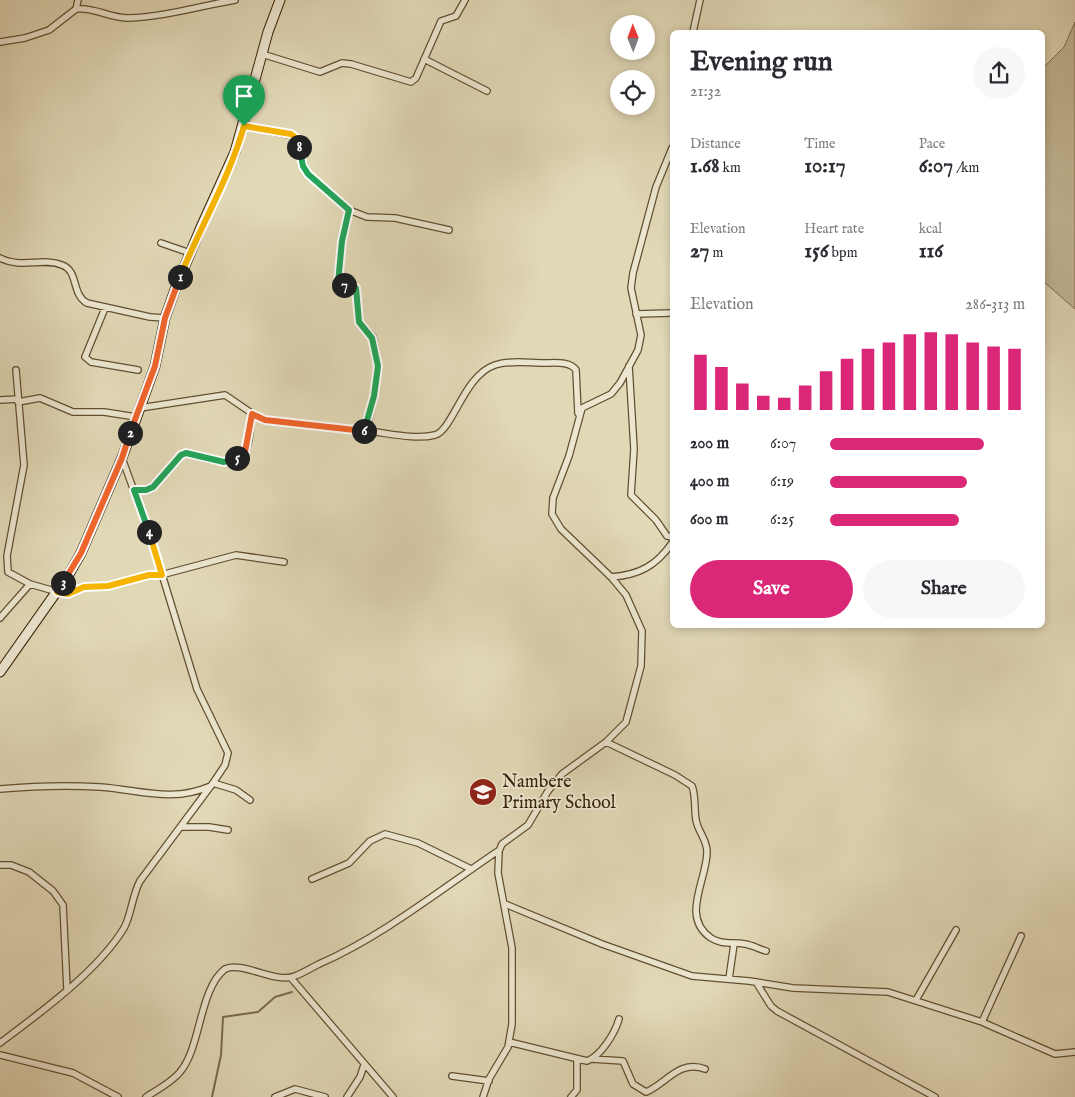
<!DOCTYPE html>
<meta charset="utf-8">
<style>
:root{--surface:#fff;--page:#f7f7f7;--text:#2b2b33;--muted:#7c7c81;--accent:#db2777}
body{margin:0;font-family:"IM FELL English",serif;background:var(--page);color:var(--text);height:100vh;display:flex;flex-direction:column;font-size:19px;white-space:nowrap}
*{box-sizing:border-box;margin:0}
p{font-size:16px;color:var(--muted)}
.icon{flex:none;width:28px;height:28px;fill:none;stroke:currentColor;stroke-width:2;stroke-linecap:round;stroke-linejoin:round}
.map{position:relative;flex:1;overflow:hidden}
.details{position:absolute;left:670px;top:30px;width:375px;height:598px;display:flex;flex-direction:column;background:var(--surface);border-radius:8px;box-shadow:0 2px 8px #0003}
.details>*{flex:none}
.needle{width:32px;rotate:359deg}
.controls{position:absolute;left:610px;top:15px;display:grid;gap:10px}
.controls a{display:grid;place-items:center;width:45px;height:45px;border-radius:50%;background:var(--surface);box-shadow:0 2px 8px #0003;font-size:25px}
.pin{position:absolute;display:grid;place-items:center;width:42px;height:42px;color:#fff;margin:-51px -21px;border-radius:50% 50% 50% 0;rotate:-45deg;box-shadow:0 0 5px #0007}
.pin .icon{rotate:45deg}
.km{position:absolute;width:25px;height:25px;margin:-12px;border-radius:50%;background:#222;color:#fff;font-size:14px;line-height:25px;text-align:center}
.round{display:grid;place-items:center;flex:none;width:52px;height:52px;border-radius:26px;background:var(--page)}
.head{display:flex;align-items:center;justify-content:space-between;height:85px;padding:0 20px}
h1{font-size:28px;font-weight:700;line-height:38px}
.stats{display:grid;grid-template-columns:repeat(3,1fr);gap:8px;height:85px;padding:5px 20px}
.stats div{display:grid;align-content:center}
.stats b{font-size:21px;font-weight:700}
.stats small{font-size:14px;font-weight:400}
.stats p{font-size:14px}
.chart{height:140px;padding:10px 20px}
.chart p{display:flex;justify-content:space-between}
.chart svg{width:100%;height:90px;margin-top:5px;stroke:var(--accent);stroke-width:6}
.action{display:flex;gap:10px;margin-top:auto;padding:10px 20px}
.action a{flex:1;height:58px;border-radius:30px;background:var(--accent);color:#fff;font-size:20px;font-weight:700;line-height:58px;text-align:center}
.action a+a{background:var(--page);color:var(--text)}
ul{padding:0 20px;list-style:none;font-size:16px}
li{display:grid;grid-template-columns:80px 60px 1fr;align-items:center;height:38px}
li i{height:12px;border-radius:6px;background:var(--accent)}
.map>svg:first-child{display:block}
.green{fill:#c4b998;stroke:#7e6d4f}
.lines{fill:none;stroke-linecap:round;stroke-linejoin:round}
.stream{stroke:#7a6a4c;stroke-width:2}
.street-casing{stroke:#624f32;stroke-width:8}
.secondary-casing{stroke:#372106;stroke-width:11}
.street{stroke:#ece6d0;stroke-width:5.5}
.secondary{stroke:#ece6d0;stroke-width:9}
.split-1-casing{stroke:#fff;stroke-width:10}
.split-2-casing{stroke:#fff;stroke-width:10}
.split-3-casing{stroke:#fff;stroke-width:10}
.split-4-casing{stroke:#fff;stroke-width:10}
.split-5-casing{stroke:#fff;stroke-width:10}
.split-6-casing{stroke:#fff;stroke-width:10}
.split-7-casing{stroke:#fff;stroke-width:10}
.split-8-casing{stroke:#fff;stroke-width:10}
.split-9-casing{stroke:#fff;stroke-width:10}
.split-1{stroke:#f5b400;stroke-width:6}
.split-2{stroke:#f0652b;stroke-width:6}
.split-3{stroke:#f0652b;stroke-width:6}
.split-4{stroke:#f5b400;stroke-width:6}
.split-5{stroke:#22a559;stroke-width:6}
.split-6{stroke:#f0652b;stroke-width:6}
.split-7{stroke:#22a559;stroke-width:6}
.split-8{stroke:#22a559;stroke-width:6}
.split-9{stroke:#f5b400;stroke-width:6}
.labels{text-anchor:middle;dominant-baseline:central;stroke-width:4;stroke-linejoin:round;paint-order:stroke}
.poi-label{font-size:18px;fill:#372106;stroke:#ece6d0;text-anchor:start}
</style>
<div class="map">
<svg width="1075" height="1097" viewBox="0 0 1075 1097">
<rect width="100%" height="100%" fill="#e1d8b6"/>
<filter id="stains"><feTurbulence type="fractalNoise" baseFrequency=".004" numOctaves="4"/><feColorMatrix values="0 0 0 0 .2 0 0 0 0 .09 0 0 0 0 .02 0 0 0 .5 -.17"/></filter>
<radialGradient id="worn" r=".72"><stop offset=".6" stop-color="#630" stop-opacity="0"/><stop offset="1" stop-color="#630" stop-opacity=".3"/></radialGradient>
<path class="green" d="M1075,22V309L1043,281L1042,69L1064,47Z"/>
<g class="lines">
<path class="stream" d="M212,1097L221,1055L223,1017L258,1012L275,997L292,992"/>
<defs>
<path id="street" d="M76,9L78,0
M693,32L700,0
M0,42L25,38L49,30L76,9C94,7 110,18 128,18C164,17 200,6 235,0
M262,54L320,72L342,63L351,64L411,82L416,78L441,21L456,16L465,0
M424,59L487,91
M244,126L294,136C302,147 300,162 308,174L349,210L367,217L395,218L449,230
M349,210L342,241L338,283L356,288L359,322L373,337L378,366L374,396L366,431
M161,243L190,253
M0,258C21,269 43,257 62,265C79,271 71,294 87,303L150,317L165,318
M105,308L85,357L91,362L138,370
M636,314L672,313
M629,366L634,449L631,495L656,520L667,536L672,537
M16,370L24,465L7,556L8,572L30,584L65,594L84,587L108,586L149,575H161L236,555L284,562
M0,400L18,399
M18,402L40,398L73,412H104L136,417
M140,408L225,395L256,416L265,420C299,424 333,427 367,431C388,433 415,440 435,435C453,430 464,375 495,365C510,360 529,363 544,363C555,363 570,361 576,370L578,413
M134,490H146L153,487L181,455L186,453C201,457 234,470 245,452C251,442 250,425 252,414
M611,577C639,575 656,566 672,543
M0,618L30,584
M606,742L675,775L692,786C696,796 694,809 696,820C698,832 707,839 707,852C707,880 680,917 711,938C722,945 732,942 745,944C752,945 759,949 766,951
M213,783L236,790L250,800
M0,789C34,786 67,785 100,787C141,790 171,803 211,786
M182,827H209L228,830
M0,865H11L29,872L53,891L63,905L67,989
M312,879L349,863L370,841L385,834L418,843L471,869
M505,904L602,944L692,976L749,981L793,988L888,992L982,1022L1055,1054L1075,1052
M291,978L393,1097
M729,979L734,944
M756,982L771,1006L777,1011L935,1097
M916,1000L956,930
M982,1022L1021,936
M509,1042L587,1061C601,1056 615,1033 619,1019
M0,1043C40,1013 98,971 124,928C131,916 132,896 140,881L213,783L225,765L228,753L197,689L150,535L122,458
M0,1055L73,1073L118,1097
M592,1059L623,1061L633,1084L646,1092C666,1084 679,1059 705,1069
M452,1076L489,1081
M146,1097C157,1090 172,1082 180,1072C201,1048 199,989 225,969C243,961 275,984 295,976C303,973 311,968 319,964C383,936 440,890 498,851
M275,1097L295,1089L325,1097
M347,1097L360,1077L364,1065
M483,1097L489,1079L508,1047L512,1024V948L498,873L499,851L502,844L528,825L548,791L562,774L606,742L626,722L641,666L642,631L626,595L611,577L561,529L552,514L553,498L569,456L582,408L611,394L620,383L638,350L641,335L631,288L633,273L656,187L672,148
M571,1097L577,1090V1061"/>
<path id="secondary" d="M0,672L69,574L81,553L122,458L155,366L165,318L176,287L202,225L235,152L268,32L280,0"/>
</defs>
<use href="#street" class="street-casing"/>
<use href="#secondary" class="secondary-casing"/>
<use href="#street" class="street"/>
<use href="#secondary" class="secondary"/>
</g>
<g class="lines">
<defs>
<path id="split-1" d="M180,277C200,227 229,179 244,126"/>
<path id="split-2" d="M130,433L155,366L165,318L180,277"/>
<path id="split-3" d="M63,583L81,553L122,458L130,433"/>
<path id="split-4" d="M63,583L57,592L68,594L84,587L108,586L149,575H162L149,532"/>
<path id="split-5" d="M149,532L134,490H146L153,487L181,455L186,453L224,462L237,458"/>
<path id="split-6" d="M237,458L245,452L252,414L265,420L364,431"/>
<path id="split-7" d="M344,285L356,288L359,322L372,338L378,366L374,396L364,431"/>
<path id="split-8" d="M299,147L303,166L308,174L349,210L342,241L338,283L344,285"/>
<path id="split-9" d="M244,126L291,134L296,138L299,147"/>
</defs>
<use href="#split-1" class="split-1-casing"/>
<use href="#split-2" class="split-2-casing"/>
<use href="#split-3" class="split-3-casing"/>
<use href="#split-4" class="split-4-casing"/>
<use href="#split-5" class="split-5-casing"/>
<use href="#split-6" class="split-6-casing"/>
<use href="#split-7" class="split-7-casing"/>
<use href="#split-8" class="split-8-casing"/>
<use href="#split-9" class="split-9-casing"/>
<use href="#split-1" class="split-1"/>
<use href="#split-2" class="split-2"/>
<use href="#split-3" class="split-3"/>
<use href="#split-4" class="split-4"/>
<use href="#split-5" class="split-5"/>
<use href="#split-6" class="split-6"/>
<use href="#split-7" class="split-7"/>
<use href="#split-8" class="split-8"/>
<use href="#split-9" class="split-9"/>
</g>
<defs>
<symbol id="school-disc" viewBox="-11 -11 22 22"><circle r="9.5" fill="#8f2418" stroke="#ece6d0"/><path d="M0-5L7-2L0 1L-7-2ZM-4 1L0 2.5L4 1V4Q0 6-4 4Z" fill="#fff"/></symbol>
</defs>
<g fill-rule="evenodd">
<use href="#school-disc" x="467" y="776" width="32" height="32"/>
</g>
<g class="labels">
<g class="poi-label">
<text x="502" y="782">Nambere<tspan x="502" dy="21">Primary School</tspan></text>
</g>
</g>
<rect width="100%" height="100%" filter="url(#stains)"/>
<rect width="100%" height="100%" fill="url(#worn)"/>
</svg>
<div class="controls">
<a><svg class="needle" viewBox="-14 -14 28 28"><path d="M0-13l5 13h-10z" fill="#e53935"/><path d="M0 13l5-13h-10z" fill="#7c7c81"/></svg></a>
<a><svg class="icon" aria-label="locate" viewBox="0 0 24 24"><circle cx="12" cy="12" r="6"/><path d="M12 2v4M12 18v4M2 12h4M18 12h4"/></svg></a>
</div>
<div class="pin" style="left:244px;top:126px;background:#1e9e55"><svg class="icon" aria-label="arrive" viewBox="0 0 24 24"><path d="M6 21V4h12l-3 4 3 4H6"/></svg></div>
<b class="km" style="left:180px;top:277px">1</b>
<b class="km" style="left:130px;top:433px">2</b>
<b class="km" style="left:63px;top:583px">3</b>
<b class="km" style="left:149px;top:532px">4</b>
<b class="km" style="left:237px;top:458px">5</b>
<b class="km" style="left:364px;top:431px">6</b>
<b class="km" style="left:344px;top:285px">7</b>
<b class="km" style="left:299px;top:147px">8</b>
<section class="details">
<div class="head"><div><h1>Evening run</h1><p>21:32</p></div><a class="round"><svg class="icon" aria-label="share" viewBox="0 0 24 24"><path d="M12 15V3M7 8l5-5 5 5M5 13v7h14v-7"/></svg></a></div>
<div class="stats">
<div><p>Distance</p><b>1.68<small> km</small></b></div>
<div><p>Time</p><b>10:17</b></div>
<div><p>Pace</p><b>6:07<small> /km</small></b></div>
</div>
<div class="stats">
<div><p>Elevation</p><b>27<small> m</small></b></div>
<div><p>Heart rate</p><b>156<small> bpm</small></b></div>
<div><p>kcal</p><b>116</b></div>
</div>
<div class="chart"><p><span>Elevation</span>286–313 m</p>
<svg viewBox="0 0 160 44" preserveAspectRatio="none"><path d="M5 44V17M15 44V23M25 44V31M35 44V37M45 44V38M55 44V32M65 44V25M75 44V19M85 44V14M95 44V11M105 44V7M115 44V6M125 44V7M135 44V11M145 44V13M155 44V14"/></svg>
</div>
<ul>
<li><b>200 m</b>6:07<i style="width:79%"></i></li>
<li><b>400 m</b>6:19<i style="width:70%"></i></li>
<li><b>600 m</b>6:25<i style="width:66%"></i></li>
</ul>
<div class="action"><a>Save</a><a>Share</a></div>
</section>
</div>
